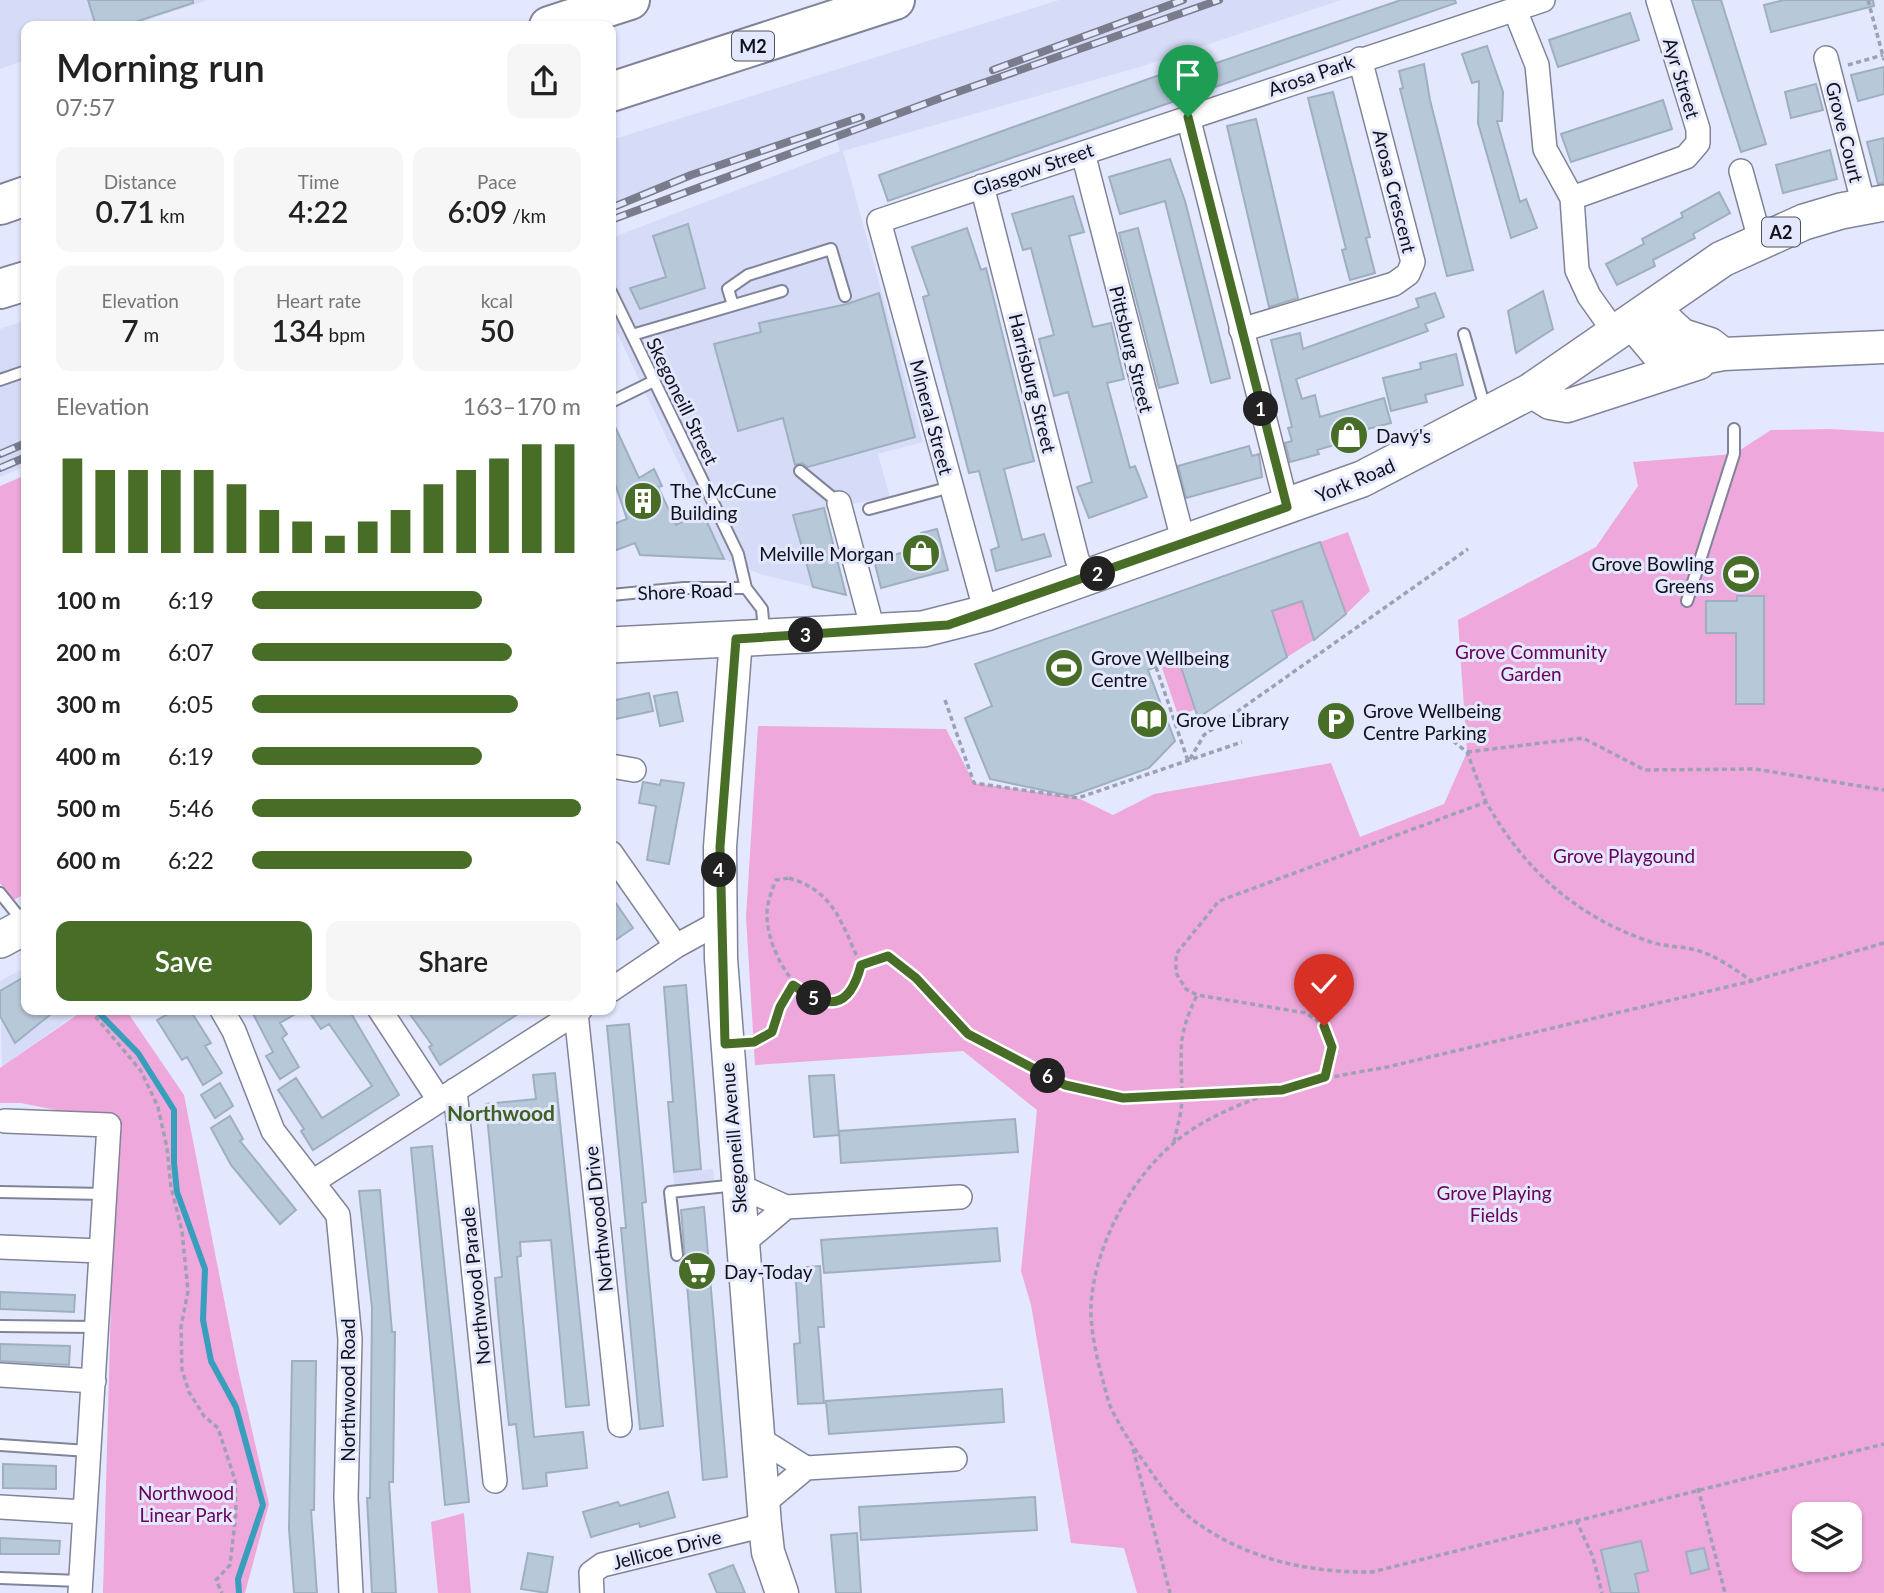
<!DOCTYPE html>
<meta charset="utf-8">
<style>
:root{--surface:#fff;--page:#f6f6f6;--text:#222;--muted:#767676;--accent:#476d27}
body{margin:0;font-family:Lato,sans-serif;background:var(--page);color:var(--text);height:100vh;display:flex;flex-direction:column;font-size:26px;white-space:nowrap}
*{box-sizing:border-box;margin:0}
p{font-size:23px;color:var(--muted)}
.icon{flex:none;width:38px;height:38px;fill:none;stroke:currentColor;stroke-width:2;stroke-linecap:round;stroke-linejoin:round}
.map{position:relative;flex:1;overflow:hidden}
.drawer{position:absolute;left:21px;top:21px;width:595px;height:994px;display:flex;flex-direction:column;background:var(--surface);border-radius:14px;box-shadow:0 2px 5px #0004}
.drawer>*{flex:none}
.tools{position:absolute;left:1792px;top:1502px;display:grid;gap:14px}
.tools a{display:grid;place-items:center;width:70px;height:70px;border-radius:14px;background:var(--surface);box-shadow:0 2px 5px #0004;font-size:35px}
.pin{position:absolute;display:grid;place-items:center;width:60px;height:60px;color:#fff;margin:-72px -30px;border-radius:50% 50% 50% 0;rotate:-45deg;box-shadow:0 0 7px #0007}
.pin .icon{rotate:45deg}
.km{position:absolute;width:35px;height:35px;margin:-18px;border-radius:50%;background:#222;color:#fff;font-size:19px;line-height:35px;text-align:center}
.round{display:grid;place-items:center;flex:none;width:74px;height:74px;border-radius:14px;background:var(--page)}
.overview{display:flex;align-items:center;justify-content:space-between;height:119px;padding:0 35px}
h1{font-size:38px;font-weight:600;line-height:52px}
.metrics{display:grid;grid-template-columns:repeat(3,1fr);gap:10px;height:119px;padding:7px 35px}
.metrics div{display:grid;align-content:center;border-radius:14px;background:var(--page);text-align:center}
.metrics b{font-size:30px;font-weight:600}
.metrics small{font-size:19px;font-weight:400}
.metrics p{font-size:19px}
.chart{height:196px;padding:14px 35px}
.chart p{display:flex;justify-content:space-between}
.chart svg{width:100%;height:126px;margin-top:7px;stroke:var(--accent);stroke-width:6}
.button{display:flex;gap:14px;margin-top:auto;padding:14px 35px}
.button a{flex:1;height:80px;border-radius:14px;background:var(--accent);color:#fff;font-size:28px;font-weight:600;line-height:80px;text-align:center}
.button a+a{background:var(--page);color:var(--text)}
ul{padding:0 35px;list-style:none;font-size:23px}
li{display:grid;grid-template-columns:112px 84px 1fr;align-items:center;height:52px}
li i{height:18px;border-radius:9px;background:var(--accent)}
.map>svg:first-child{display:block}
.built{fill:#d6dbf8}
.green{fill:#efa8db;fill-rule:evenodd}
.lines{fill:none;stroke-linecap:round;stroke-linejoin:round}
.stream{stroke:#379ebc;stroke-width:6}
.building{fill:#b7c8d9;stroke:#9eafc0;stroke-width:2}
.lane-casing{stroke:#818498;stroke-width:14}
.street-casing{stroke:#818498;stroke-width:26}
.secondary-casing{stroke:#818498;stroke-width:35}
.primary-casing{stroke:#818498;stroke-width:38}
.highway-casing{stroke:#818498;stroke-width:42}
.path{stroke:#9ea1b4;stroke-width:3.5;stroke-dasharray:5 3.5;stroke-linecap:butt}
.lane{stroke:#fff;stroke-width:10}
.street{stroke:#fff;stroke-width:23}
.secondary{stroke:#fff;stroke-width:32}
.primary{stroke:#fff;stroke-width:35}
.highway{stroke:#fff;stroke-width:38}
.rail-casing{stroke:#7a7c8c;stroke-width:8}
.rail{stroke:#e4e8ff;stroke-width:5;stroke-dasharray:16;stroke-linecap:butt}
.route-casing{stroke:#fff;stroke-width:14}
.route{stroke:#476d27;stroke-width:9}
.labels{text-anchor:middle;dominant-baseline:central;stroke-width:6;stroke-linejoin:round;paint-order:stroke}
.shield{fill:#e4e8ff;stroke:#50525e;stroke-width:2}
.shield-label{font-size:18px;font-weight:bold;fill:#101119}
.street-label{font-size:19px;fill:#101119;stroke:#e4e8ff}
.poi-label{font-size:19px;fill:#101119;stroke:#e4e8ff;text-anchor:start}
.park-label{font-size:19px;fill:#690059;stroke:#e4e8ff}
.neighbourhood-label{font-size:21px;font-weight:bold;fill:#3e6021;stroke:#e4e8ff}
</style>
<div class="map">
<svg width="1884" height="1593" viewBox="0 0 1884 1593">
<rect width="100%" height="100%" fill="#e4e8ff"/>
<path class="built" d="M0,0H208L129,26H26V60L0,69Z
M1059,0H1341L1143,66L843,151L923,442L878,454L890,497L793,515L813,587L760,574L724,559L611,320V238L840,151L833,127L611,210V140Z
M26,320V466L0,477V329Z
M26,967V1010H81L2,1067L0,981Z
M713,1169L715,1186L675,1190L673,1173Z"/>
<path class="green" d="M1829,429L1884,432V1593H1137L1124,1548L1071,1543L1031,1305L1021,1271L1037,1110L963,1051L755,1065L746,917L758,726L946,729L974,783L1078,798L1113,815L1154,794L1331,763L1360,837L1444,804L1467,752L1458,620L1596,547L1638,486L1633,462L1734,454L1771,430ZM1804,1514H1850V1559H1804Z
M26,475V893L12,901L0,883V486Z
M1348,532L1370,591L1346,614L1320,542Z
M1302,601L1314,640L1287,657L1272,611Z
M1178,658L1195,709L1179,718L1161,665Z
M84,1010H126L184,1095L237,1365L269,1504L245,1593H103L116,1122L21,1103H0V1068Z
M464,1513L471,1593H438L431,1522Z"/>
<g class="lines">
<path class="stream" d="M97,1011L138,1053L174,1110V1163L177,1192L205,1269L203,1320L211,1361L236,1407L263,1505L238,1579L239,1593"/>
</g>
<path class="building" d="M88,0H193V3L123,26H96Z
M1401,0H1455L1456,3L888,201L879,175L1179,68L1181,75Z
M1692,0H1721L1766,144L1741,152Z
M1784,0H1873L1874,6L1771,32L1764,5Z
M1630,13L1639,40L1558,67L1549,40Z
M1487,46L1503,92L1502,121H1497L1520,202L1526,199L1537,228L1511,238L1478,123L1479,81L1472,83L1462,54Z
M1424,64L1430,100L1473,270L1447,276L1400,89L1403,88L1399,71Z
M1884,67V94L1858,101L1851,75Z
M1816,84L1823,110L1791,118L1785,92Z
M1333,92L1370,237L1366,238L1375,273L1350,280L1342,250L1346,249L1308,98Z
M1663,100L1672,129L1571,162L1561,134Z
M1256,119L1298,298L1269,307L1227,126Z
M1884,138V183L1878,184L1867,142Z
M1830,150L1837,179L1783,193L1776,165Z
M1170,159L1185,201L1230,378L1211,383L1165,201L1120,214L1109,177Z
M1719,192L1730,213L1693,234L1695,238L1653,260L1655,266L1617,285L1606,264L1644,244L1642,239L1683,217L1681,213Z
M1073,196L1084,232L1069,236L1093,327L1111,323L1124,379L1107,383L1130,468L1135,466L1147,497L1089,518L1077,487L1092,482L1068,392L1054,396L1039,339L1054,335L1031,248L1023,250L1012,214Z
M688,224L705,288L640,309L630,288L666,277L653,236Z
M967,228L981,270L986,268L1034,461L1004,469L1022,540L1044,534L1051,556L996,571L991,550L999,547L979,471L969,473L923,297L929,295L912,247Z
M1138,228L1178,383L1159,388L1119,233Z
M1543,291L1553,329L1516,353L1508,311Z
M879,293L915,437L808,467L802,463L795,465L783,418L738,431L714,344L761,332L759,323L847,304Z
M1435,293L1444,317L1425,324L1428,331L1296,379L1302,399L1315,395L1320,417L1384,398L1391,423L1356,432L1358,438L1317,450L1319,454L1290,462L1285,443L1292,441L1288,428L1292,427L1271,340L1300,333L1303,349L1419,307L1416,299Z
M1456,354L1463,385L1425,395L1427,402L1391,411L1383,378L1421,369L1420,363Z
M611,418L639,478L654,469L662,486L658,487L676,525L702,511L724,559L640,555L635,543L611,552V525L627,519L611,472Z
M1249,446L1252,456L1259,454L1262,477L1186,498L1178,466Z
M824,508L846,595L813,587L793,515Z
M937,529L948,570L881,588L874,560L924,547L921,533Z
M1320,542L1346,614L1314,640L1302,601L1272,611L1287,657L1198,718L1178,658L1148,670L1175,741L1149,768L1071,796L990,779L965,718L992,706L975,664Z
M1737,596H1764V704H1736V633H1706V601H1737Z
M677,692L683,721L660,726L654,696Z
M649,693L653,711L611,720V701Z
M661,780L684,783L669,864L647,860L656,806L639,803L643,782L660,785Z
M611,896L633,928L611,943Z
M26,976V1010H56L15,1043L0,1016V991Z
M686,985L701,1169L674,1172L668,1102H673L664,987Z
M175,1010H190L211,1043L205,1046L222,1073L203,1085L187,1057L182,1060L157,1020Z
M251,1010H302L280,1023L287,1034L282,1038L299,1067L280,1079L266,1056L273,1052Z
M308,1010H349L399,1095L313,1150L301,1131L304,1129L278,1090L296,1078L322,1118L372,1086L329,1024L321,1029Z
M407,1010H524L440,1065L429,1047L432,1045Z
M629,1024L646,1202L642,1203L663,1426L640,1429L621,1228H626L607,1026Z
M555,1073L589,1405L566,1407L551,1240L520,1242L521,1256L517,1257L534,1437L583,1432L587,1468L546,1473L547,1486L523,1489L516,1424L509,1425L502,1357L495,1278L502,1277L486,1104L536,1099L533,1075Z
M834,1075L839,1135L814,1137L809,1076Z
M220,1083L233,1106L215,1118L201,1095Z
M230,1116L243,1139L240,1141L296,1210L280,1224L231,1165L211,1128Z
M1015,1119L1018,1152L841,1163L839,1131Z
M432,1146L469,1502L445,1505L411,1148Z
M380,1190L392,1332H395L393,1482H389L396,1593H372L367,1498H370L372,1308L359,1191Z
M704,1207L727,1477L703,1480L681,1210Z
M997,1228L1000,1261L824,1273L821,1240Z
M820,1266L824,1327H818L824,1403L798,1404L794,1344L800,1343L795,1268Z
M0,1292L75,1295L74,1312L0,1309Z
M0,1344L70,1346L69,1365L0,1361Z
M292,1361H316L314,1510H311L317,1593H294L289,1529Z
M1002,1389L1004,1422L829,1434L826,1401Z
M3,1464L56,1466V1489L3,1488Z
M668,1492L675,1517L640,1527L639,1523L591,1537L583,1512L618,1502L620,1506Z
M1035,1497L1037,1530L861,1540L859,1507Z
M857,1533L861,1593H836L831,1535Z
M0,1538L60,1541L59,1554H0Z
M1641,1541L1648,1571L1635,1574L1639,1593H1611L1601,1550Z
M1704,1548L1709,1569L1691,1574L1686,1552Z
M528,1553L553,1557L547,1593L521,1589Z
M733,1565L745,1593H717L709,1574Z"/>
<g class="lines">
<defs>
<path id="lane" d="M611,292L632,335
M733,305L728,289L748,275L831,249L845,296
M1464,334L1485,408
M0,380L26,371
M611,402L654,381
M800,471L839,503
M869,509L951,487
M746,588L738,554L632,335L782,291
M611,595L684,588H746L762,609L764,631
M1687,601L1734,454V429
M0,893L24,923
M0,1192L105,1194
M677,1255L670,1192L737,1185
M0,1326L97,1327
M0,1445L88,1451
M0,1578L80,1581"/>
<path id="street" d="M1515,10L1537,65L1545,149L1572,198L1577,270L1589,296L1616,334
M1826,58L1864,206
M1188,117L1287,507
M1083,153L1184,544
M1741,171L1760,240
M982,186L1077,559L1086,578
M1572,198L1686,157L1698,143V129L1658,0
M1241,330L1394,284L1408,274L1413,262L1360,59
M839,503L873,630
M986,613L879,221L1543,0
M611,766L634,770
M611,853L676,946
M611,990L676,946L720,922
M222,1010L234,1031L273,1131L338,1215L350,1339L346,1498L351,1593
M380,1010L439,1100
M576,1013L620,1425
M455,1090L495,1481
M5,1121L109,1125L80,1593
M314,1181L580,1010
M737,1185L786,1207L960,1197
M742,1244L786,1207
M0,1247L101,1251
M0,1375L94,1381
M758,1438L806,1468L955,1459
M764,1503L806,1468
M0,1507L84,1512
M592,1593L591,1573L602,1565L765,1525"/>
<path id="secondary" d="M1653,308L1682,335L1710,344L1723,354
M1632,323L1658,354L1687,361L1723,354L1884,347
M1531,391L1550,403L1567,406L1699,363
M736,639L720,847L721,959L765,1525L768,1552L782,1593"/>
<path id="primary" d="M611,645L923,629L986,613L1362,479L1531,391L1722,259L1804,222L1841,211L1884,203
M0,940L26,926"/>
<path id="highway" d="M549,26L630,0
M611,92L895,0
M0,205L26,196
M0,289L26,281"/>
</defs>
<use href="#lane" class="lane-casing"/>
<use href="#street" class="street-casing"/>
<use href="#secondary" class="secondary-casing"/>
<use href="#primary" class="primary-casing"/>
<use href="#highway" class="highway-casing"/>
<path class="path" d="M1868,0L1884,60
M1848,65L1883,55
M1156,667L1188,761
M945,700L974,783L1078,798L1242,742
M1453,741L1467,752L1486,802
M1467,752L1583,738L1645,770L1755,769L1884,790
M1190,759L1204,735L1468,549
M789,878C836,892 841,924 861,965C838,1055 764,967 767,911C768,900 772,890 776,880Z
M1884,943L1752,981L1383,1068C1316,1078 1227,1099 1175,1142C1130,1179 1095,1246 1091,1304C1090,1327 1096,1355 1102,1377C1105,1387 1107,1399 1111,1408C1120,1427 1132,1445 1144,1462C1161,1486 1176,1509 1200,1525C1251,1560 1311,1573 1372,1572L1884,1444
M861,965L888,956L916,978L968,1034L1065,1085L1123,1099L1277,1090
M90,1010L141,1071L158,1107L167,1148L171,1187L182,1231L188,1291L181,1327L182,1370L189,1392L204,1416L218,1428L235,1480L236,1513L230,1565L216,1580L222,1593
M752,1042L772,1033L780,1007L793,985
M1325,1077L1332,1047L1324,1025L1306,1013L1197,995L1186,989L1176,973V954L1219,901L1486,802C1525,870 1574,915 1648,941C1664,947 1680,946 1696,950C1717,956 1734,969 1752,981
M1174,1142C1177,1127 1183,1109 1182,1093C1181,1048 1177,1037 1197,995
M1133,1449L1170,1593
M1698,1488L1725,1593
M1576,1520L1593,1557L1602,1593"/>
<use href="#lane" class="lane"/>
<use href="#street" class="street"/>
<use href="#secondary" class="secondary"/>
<use href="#primary" class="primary"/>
<use href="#highway" class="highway"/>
<defs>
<path id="rail" d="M993,70L1183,0
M611,208L691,175L861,117
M611,220L946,96L1219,0
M0,454L26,443
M0,468L26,457"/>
</defs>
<use href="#rail" class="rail-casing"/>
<use href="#rail" class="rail"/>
</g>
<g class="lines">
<defs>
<path id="route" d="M1188,117L1287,507L948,625L736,639L720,847L725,1044L754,1042L772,1032L780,1007L793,985C828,1009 849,1011 861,965L888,956L916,978L968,1034L1065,1085L1123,1098L1282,1090L1325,1077L1332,1047L1324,1026"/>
</defs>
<use href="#route" class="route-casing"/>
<use href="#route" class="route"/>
</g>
<defs>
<symbol id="shop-disc" viewBox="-11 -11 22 22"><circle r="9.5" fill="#476d27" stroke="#e4e8ff"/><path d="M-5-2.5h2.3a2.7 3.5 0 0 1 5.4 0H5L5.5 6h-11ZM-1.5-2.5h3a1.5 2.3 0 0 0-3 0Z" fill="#fff"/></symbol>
<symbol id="building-disc" viewBox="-11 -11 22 22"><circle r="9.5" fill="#476d27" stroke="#e4e8ff"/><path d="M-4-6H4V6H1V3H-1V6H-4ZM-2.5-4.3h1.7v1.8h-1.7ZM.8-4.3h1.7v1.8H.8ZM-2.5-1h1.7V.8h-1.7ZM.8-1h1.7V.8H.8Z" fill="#fff"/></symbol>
<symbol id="stadium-disc" viewBox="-11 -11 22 22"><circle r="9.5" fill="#476d27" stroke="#e4e8ff"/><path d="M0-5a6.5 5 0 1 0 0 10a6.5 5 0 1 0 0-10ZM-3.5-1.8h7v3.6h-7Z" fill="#fff"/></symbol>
<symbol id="library-disc" viewBox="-11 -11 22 22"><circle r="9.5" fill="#476d27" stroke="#e4e8ff"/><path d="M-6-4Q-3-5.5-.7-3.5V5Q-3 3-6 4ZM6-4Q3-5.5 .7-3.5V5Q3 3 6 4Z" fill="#fff"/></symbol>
<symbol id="parking-disc" viewBox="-11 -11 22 22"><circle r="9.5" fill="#476d27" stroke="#e4e8ff"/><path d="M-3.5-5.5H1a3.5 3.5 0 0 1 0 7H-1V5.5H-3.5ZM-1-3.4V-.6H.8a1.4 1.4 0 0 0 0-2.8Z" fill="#fff"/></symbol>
<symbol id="supermarket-disc" viewBox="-11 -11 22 22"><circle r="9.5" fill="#476d27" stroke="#e4e8ff"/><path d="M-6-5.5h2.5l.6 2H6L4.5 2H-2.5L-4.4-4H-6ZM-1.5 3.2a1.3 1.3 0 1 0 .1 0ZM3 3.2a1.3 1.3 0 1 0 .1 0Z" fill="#fff"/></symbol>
</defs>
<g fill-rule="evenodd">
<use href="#shop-disc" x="1327" y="413" width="44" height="44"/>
<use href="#building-disc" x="621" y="479" width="44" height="44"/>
<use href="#shop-disc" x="899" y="531" width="44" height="44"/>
<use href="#stadium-disc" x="1719" y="552" width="44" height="44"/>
<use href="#stadium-disc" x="1042" y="646" width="44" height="44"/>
<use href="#library-disc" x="1127" y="697" width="44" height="44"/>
<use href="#parking-disc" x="1314" y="699" width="44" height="44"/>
<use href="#supermarket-disc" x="675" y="1249" width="44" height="44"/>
</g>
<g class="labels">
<g class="shield">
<rect x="732" y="31.5" width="42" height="29" rx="5"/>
<rect x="1762" y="217.5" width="38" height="29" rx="5"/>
</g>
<g class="shield-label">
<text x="753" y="46">M2</text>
<text x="1781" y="232">A2</text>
</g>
<g class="street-label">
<text transform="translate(1311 75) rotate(-19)">Arosa Park</text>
<text transform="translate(1682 78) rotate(73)">Ayr Street</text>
<text transform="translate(1845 132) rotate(76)">Grove Court</text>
<text transform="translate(1033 169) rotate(-19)">Glasgow Street</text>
<text transform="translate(1395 191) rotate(76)">Arosa Crescent</text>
<text transform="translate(1132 349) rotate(76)">Pittsburg Street</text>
<text transform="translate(1033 383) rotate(76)">Harrisburg Street</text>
<text transform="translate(683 401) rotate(64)">Skegoneill Street</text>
<text transform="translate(932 417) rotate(75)">Mineral Street</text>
<text transform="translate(1355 480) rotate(-23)">York Road</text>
<text transform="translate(685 591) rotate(-2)">Shore Road</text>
<text transform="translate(733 1138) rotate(-95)">Skegoneill Avenue</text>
<text transform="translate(598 1219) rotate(-96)">Northwood Drive</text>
<text transform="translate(475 1286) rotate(-96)">Northwood Parade</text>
<text transform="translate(347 1390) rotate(-90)">Northwood Road</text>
<text transform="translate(667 1549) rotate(-14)">Jellicoe Drive</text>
</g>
<g class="poi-label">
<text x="1376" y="435">Davy's</text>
<text x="670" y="490">The McCune<tspan x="670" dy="22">Building</tspan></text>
<text x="894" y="553" text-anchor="end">Melville Morgan</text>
<text x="1714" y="563" text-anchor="end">Grove Bowling<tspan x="1714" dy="22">Greens</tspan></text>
<text x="1091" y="657">Grove Wellbeing<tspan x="1091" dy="22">Centre</tspan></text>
<text x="1363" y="710">Grove Wellbeing<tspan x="1363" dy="22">Centre Parking</tspan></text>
<text x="1176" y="719">Grove Library</text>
<text x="724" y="1271">Day-Today</text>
</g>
<g class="park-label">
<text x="1531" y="651">Grove Community<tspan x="1531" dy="22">Garden</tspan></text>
<text x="1624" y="855">Grove Playgound</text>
<text x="1494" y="1192">Grove Playing<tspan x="1494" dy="22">Fields</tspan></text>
<text x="186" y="1492">Northwood<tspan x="186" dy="22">Linear Park</tspan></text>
</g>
<g class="neighbourhood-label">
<text x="501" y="1112">Northwood</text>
</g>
</g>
</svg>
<div class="tools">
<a><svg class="icon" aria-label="layers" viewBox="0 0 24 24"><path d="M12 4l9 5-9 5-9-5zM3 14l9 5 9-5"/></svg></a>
</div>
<div class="pin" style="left:1188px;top:117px;background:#1e9e55"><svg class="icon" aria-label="arrive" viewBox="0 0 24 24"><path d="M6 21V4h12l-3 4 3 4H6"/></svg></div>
<div class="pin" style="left:1324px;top:1026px;background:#d93025"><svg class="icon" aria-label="check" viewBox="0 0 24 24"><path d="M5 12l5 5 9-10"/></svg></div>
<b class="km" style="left:1261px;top:409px">1</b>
<b class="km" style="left:1098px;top:574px">2</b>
<b class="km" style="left:806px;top:635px">3</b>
<b class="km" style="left:719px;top:870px">4</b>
<b class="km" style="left:814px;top:998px">5</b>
<b class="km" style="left:1048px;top:1076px">6</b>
<section class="drawer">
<div class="overview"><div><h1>Morning run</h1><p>07:57</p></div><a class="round"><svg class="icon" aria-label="share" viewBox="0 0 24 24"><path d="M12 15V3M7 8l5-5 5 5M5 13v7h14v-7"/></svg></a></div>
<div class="metrics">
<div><p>Distance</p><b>0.71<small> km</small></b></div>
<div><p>Time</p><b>4:22</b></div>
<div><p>Pace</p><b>6:09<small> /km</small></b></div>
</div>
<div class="metrics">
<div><p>Elevation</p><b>7<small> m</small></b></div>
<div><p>Heart rate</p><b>134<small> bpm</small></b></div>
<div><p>kcal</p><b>50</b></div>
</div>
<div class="chart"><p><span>Elevation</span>163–170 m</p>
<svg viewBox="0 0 160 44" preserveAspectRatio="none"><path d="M5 44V11M15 44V15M25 44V15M35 44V15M45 44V15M55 44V20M65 44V29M75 44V33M85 44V38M95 44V33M105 44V29M115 44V20M125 44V15M135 44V11M145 44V6M155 44V6"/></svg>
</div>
<ul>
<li><b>100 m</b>6:19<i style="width:70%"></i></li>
<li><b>200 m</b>6:07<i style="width:79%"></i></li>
<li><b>300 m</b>6:05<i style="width:81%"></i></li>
<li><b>400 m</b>6:19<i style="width:70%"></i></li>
<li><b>500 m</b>5:46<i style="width:100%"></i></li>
<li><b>600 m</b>6:22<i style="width:67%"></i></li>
</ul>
<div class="button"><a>Save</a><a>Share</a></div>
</section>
</div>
